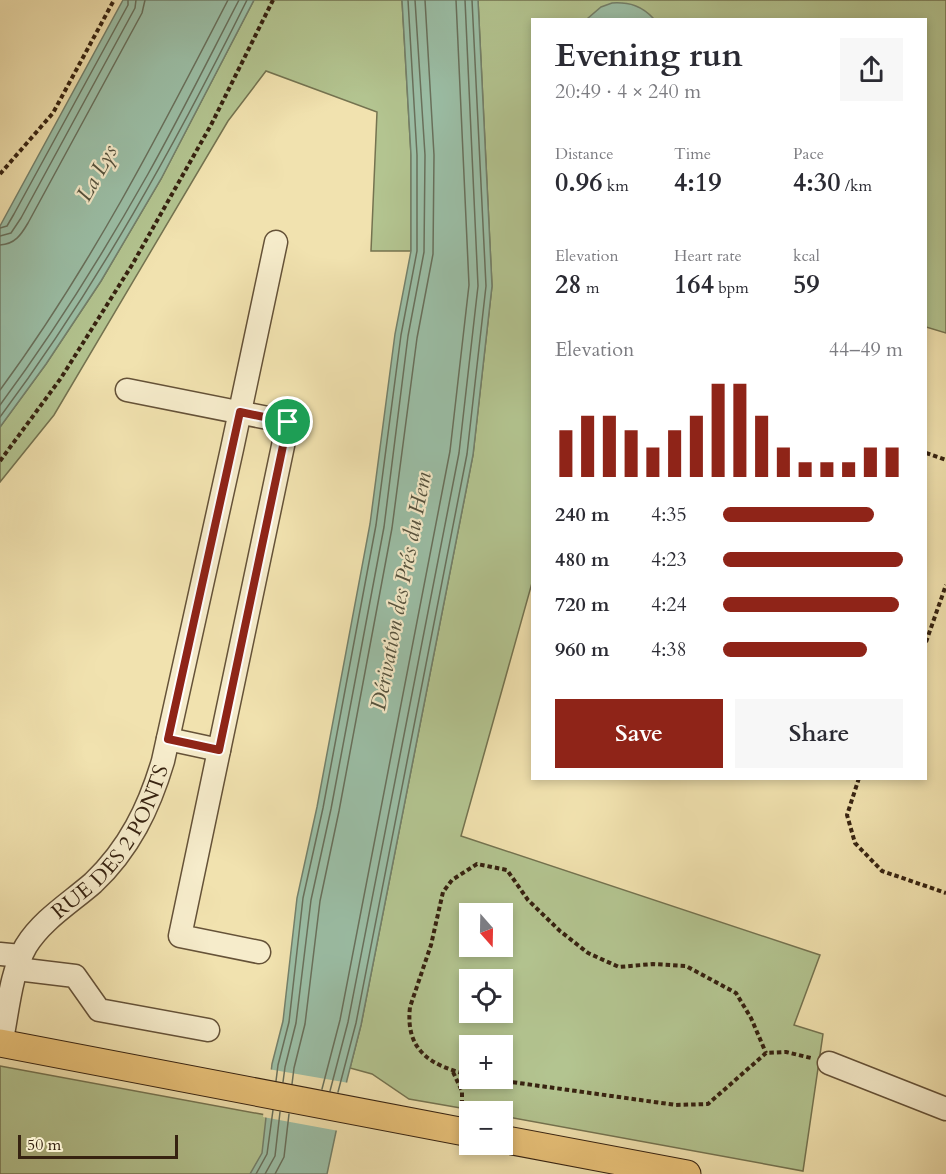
<!DOCTYPE html>
<meta charset="utf-8">
<style>
:root{--surface:#fff;--page:#f7f7f7;--text:#2b2b33;--muted:#7c7c81;--accent:#8f2418}
body{margin:0;font-family:Cardo,serif;background:var(--page);color:var(--text);height:100vh;display:flex;flex-direction:column;font-size:22px;white-space:nowrap}
*{box-sizing:border-box;margin:0}
p{font-size:20px;color:var(--muted)}
.icon{flex:none;width:33px;height:33px;fill:none;stroke:currentColor;stroke-width:2;stroke-linecap:round;stroke-linejoin:round}
.map{position:relative;flex:1;overflow:hidden}
.side{position:absolute;left:531px;top:18px;width:396px;height:762px;display:flex;flex-direction:column;background:var(--surface);border-radius:0px;box-shadow:0 3px 9px #0003}
.side>*{flex:none}
.needle{width:39px;rotate:160deg}
.controls{position:absolute;left:459px;top:903px;display:grid;gap:12px}
.controls a{display:grid;place-items:center;width:54px;height:54px;border-radius:0px;background:var(--surface);box-shadow:0 3px 9px #0003;font-size:30px}
.scale{position:absolute;left:18px;bottom:15px;width:160px;box-sizing:border-box;padding-left:6px;border:3px solid #362210;border-top:0;font-size:16px;line-height:21px;white-space:nowrap;color:#362210;-webkit-text-stroke:4px #f6eccb;paint-order:stroke}
.pin{position:absolute;display:grid;place-items:center;width:51px;height:51px;color:#fff;margin:-26px;border:3px solid #fff;border-radius:50%;box-shadow:0 2px 6px #0007}
.round{display:grid;place-items:center;flex:none;width:63px;height:63px;border-radius:0px;background:var(--page)}
.summary{display:flex;align-items:center;justify-content:space-between;height:102px;padding:0 24px}
h1{font-size:33px;font-weight:700;line-height:45px}
.figures{display:grid;grid-template-columns:repeat(3,1fr);gap:9px;height:102px;padding:6px 24px}
.figures div{display:grid;align-content:center}
.figures b{font-size:26px;font-weight:700}
.figures small{font-size:16px;font-weight:400}
.figures p{font-size:16px}
.chart{height:168px;padding:12px 24px}
.chart p{display:flex;justify-content:space-between}
.chart svg{width:100%;height:108px;margin-top:6px;stroke:var(--accent);stroke-width:6}
.cta{display:flex;gap:12px;margin-top:auto;padding:12px 24px}
.cta a{flex:1;height:69px;border-radius:0px;background:var(--accent);color:#fff;font-size:24px;font-weight:700;line-height:69px;text-align:center}
.cta a+a{background:var(--page);color:var(--text)}
ul{padding:0 24px;list-style:none;font-size:20px}
li{display:grid;grid-template-columns:96px 72px 1fr;align-items:center;height:45px}
li i{height:15px;border-radius:8px;background:var(--accent)}
.map>svg:first-child{display:block}
.green{fill:#b3c490;stroke:#747350;stroke-width:1.5;fill-rule:evenodd}
.water{fill:#9bbfa7;stroke:#73806b;stroke-width:1.5}
.pier{fill:#f1e2af}
.lines{fill:none;stroke-linecap:round;stroke-linejoin:round}
.shore{stroke:#68705c;stroke-width:1.5}
.minor-casing{stroke:#655238;stroke-width:25}
.major-casing{stroke:#362210;stroke-width:29}
.path{stroke:#362210;stroke-width:4;stroke-dasharray:4.5 3;stroke-linecap:butt}
.minor{stroke:#f6eccb;stroke-width:22}
.major{stroke:#e8c178;stroke-width:27}
.route-casing{stroke:#fff;stroke-width:12}
.route{stroke:#8f2418;stroke-width:8}
.labels{text-anchor:middle;dominant-baseline:central;stroke-width:4.5;stroke-linejoin:round;paint-order:stroke}
.street-label{font-size:21px;fill:#362210;stroke:#f6eccb}
.water-label{font-size:22px;font-style:italic;fill:#54513d;stroke:#f6eccb}
</style>
<div class="map">
<svg width="946" height="1174" viewBox="0 0 946 1174">
<rect width="100%" height="100%" fill="#f1e2af"/>
<filter id="stains"><feTurbulence type="fractalNoise" baseFrequency=".00333" numOctaves="4"/><feColorMatrix values="0 0 0 0 .2 0 0 0 0 .09 0 0 0 0 .02 0 0 0 .5 -.17"/></filter>
<radialGradient id="worn" r=".72"><stop offset=".6" stop-color="#630" stop-opacity="0"/><stop offset="1" stop-color="#630" stop-opacity=".3"/></radialGradient>
<path class="green" d="M254,0H402L411,155V251H371L377,112L266,71L228,121L54,415L0,482V427L46,364L101,281L161,179Z
M478,0H946V333L926,327V20H532V583L461,836L820,955L794,1025L823,1034L803,1171L503,1116L502,1112L478,1111L409,1099L372,1074L350,1068L361,1025L473,455L492,286ZM470,914H502V946H470ZM470,980H502V1012H470ZM470,1046H502V1078H470Z
M0,1066L266,1115L270,1174H0Z"/>
<path class="water" d="M123,0H254L161,179L101,281L46,364L0,427V226Z
M402,0H478L492,286L473,455L361,1025L347,1080L327,1174H250L262,1153L272,1064L283,1021L297,898L317,807L370,524L395,334L411,251V155Z
M612,3C630,2 642,6 654,19H587L601,7Z"/>
<path class="pier" d="M268,1069L349,1083L339,1131L263,1117Z"/>
<g class="lines">
<path class="shore" d="M0,228L7,226L14,214L128,5V0
M0,236L11,233L21,218L135,8L136,0
M0,245C15,244 21,235 28,223L142,13L145,0
M0,390C90,268 159,134 228,0
M0,405C55,331 103,254 148,174C180,117 209,58 239,0
M0,417C97,287 175,145 247,0
M276,1081L278,1065L289,1022L303,898L323,808L376,525L401,335L417,251V155L408,0
M283,1082L285,1067L296,1023L311,900L331,809L384,527L408,336L424,252L425,155L415,0
M292,1084L294,1068L305,1024L320,901L339,811L392,528L417,338L433,254L434,155L425,0
M322,1089L340,1020L450,451L469,285L456,0
M330,1091L348,1022L459,453L478,286L465,0
M338,1092L356,1023L467,454L486,286L472,0
M256,1174L267,1154L273,1110
M265,1174L275,1156L280,1112
M275,1174L284,1157L289,1114"/>
<defs>
<g id="minor">
<path d="M127,390L288,422L180,936L259,952"/>
<path d="M168,739L219,750"/>
<path d="M0,954L21,956"/>
<path d="M17,969L75,976L99,1010L208,1030"/>
<path id="s1" d="M1,1044C8,1012 10,974 26,946C42,920 70,903 93,883C129,849 149,808 163,761L232,449L276,242"/>
<path d="M829,1063L946,1109"/>
</g>
<path id="major" d="M0,1043L470,1133
M502,1139L687,1174"/>
</defs>
<use href="#minor" class="minor-casing"/>
<use href="#major" class="major-casing"/>
<path class="path" d="M0,174L53,113L114,0
M926,453L946,460
M0,461L61,378L132,265L211,125L273,0
M926,642L946,585
M859,778L847,815L855,843L882,871L946,893
M453,1072L462,1091V1107
M470,1075C431,1066 405,1051 410,1007L431,945L443,892L452,880L477,864L507,870L528,900L560,931L588,953L619,967L653,964L686,966L736,993L751,1018L766,1053
M483,1078L676,1105L708,1104L766,1053L786,1052L811,1058"/>
<use href="#minor" class="minor"/>
<use href="#major" class="major"/>
</g>
<g class="lines">
<defs>
<path id="route" d="M240,412L288,422L219,750L168,739Z"/>
</defs>
<use href="#route" class="route-casing"/>
<use href="#route" class="route"/>
</g>
<g class="labels">
<g class="street-label">
<text stroke="none"><textPath href="#s1" startOffset="238">RUE DES 2 PONTS</textPath></text>
</g>
<g class="water-label">
<text transform="translate(97 173) rotate(-61)">La Lys</text>
<text transform="translate(401 591) rotate(-79)">Dérivation des Prés du Hem</text>
</g>
</g>
<rect width="100%" height="100%" filter="url(#stains)"/>
<rect width="100%" height="100%" fill="url(#worn)"/>
</svg>
<div class="controls">
<a><svg class="needle" viewBox="-14 -14 28 28"><path d="M0-13l5 13h-10z" fill="#e53935"/><path d="M0 13l5-13h-10z" fill="#7c7c81"/></svg></a>
<a><svg class="icon" aria-label="locate" viewBox="0 0 24 24"><circle cx="12" cy="12" r="6"/><path d="M12 2v4M12 18v4M2 12h4M18 12h4"/></svg></a>
<a>+</a>
<a>−</a>
</div>
<div class="scale">50 m</div>
<div class="pin" style="left:288px;top:422px;background:#1e9e55"><svg class="icon" aria-label="arrive" viewBox="0 0 24 24"><path d="M6 21V4h12l-3 4 3 4H6"/></svg></div>
<section class="side">
<div class="summary"><div><h1>Evening run</h1><p>20:49 · 4 × 240 m</p></div><a class="round"><svg class="icon" aria-label="share" viewBox="0 0 24 24"><path d="M12 15V3M7 8l5-5 5 5M5 13v7h14v-7"/></svg></a></div>
<div class="figures">
<div><p>Distance</p><b>0.96<small> km</small></b></div>
<div><p>Time</p><b>4:19</b></div>
<div><p>Pace</p><b>4:30<small> /km</small></b></div>
</div>
<div class="figures">
<div><p>Elevation</p><b>28<small> m</small></b></div>
<div><p>Heart rate</p><b>164<small> bpm</small></b></div>
<div><p>kcal</p><b>59</b></div>
</div>
<div class="chart"><p><span>Elevation</span>44–49 m</p>
<svg viewBox="0 0 160 44" preserveAspectRatio="none"><path d="M5 44V25M15 44V19M25 44V19M35 44V25M45 44V32M55 44V25M65 44V19M75 44V6M85 44V6M95 44V19M105 44V32M115 44V38M125 44V38M135 44V38M145 44V32M155 44V32"/></svg>
</div>
<ul>
<li><b>240 m</b>4:35<i style="width:84%"></i></li>
<li><b>480 m</b>4:23<i style="width:100%"></i></li>
<li><b>720 m</b>4:24<i style="width:98%"></i></li>
<li><b>960 m</b>4:38<i style="width:80%"></i></li>
</ul>
<div class="cta"><a>Save</a><a>Share</a></div>
</section>
</div>
